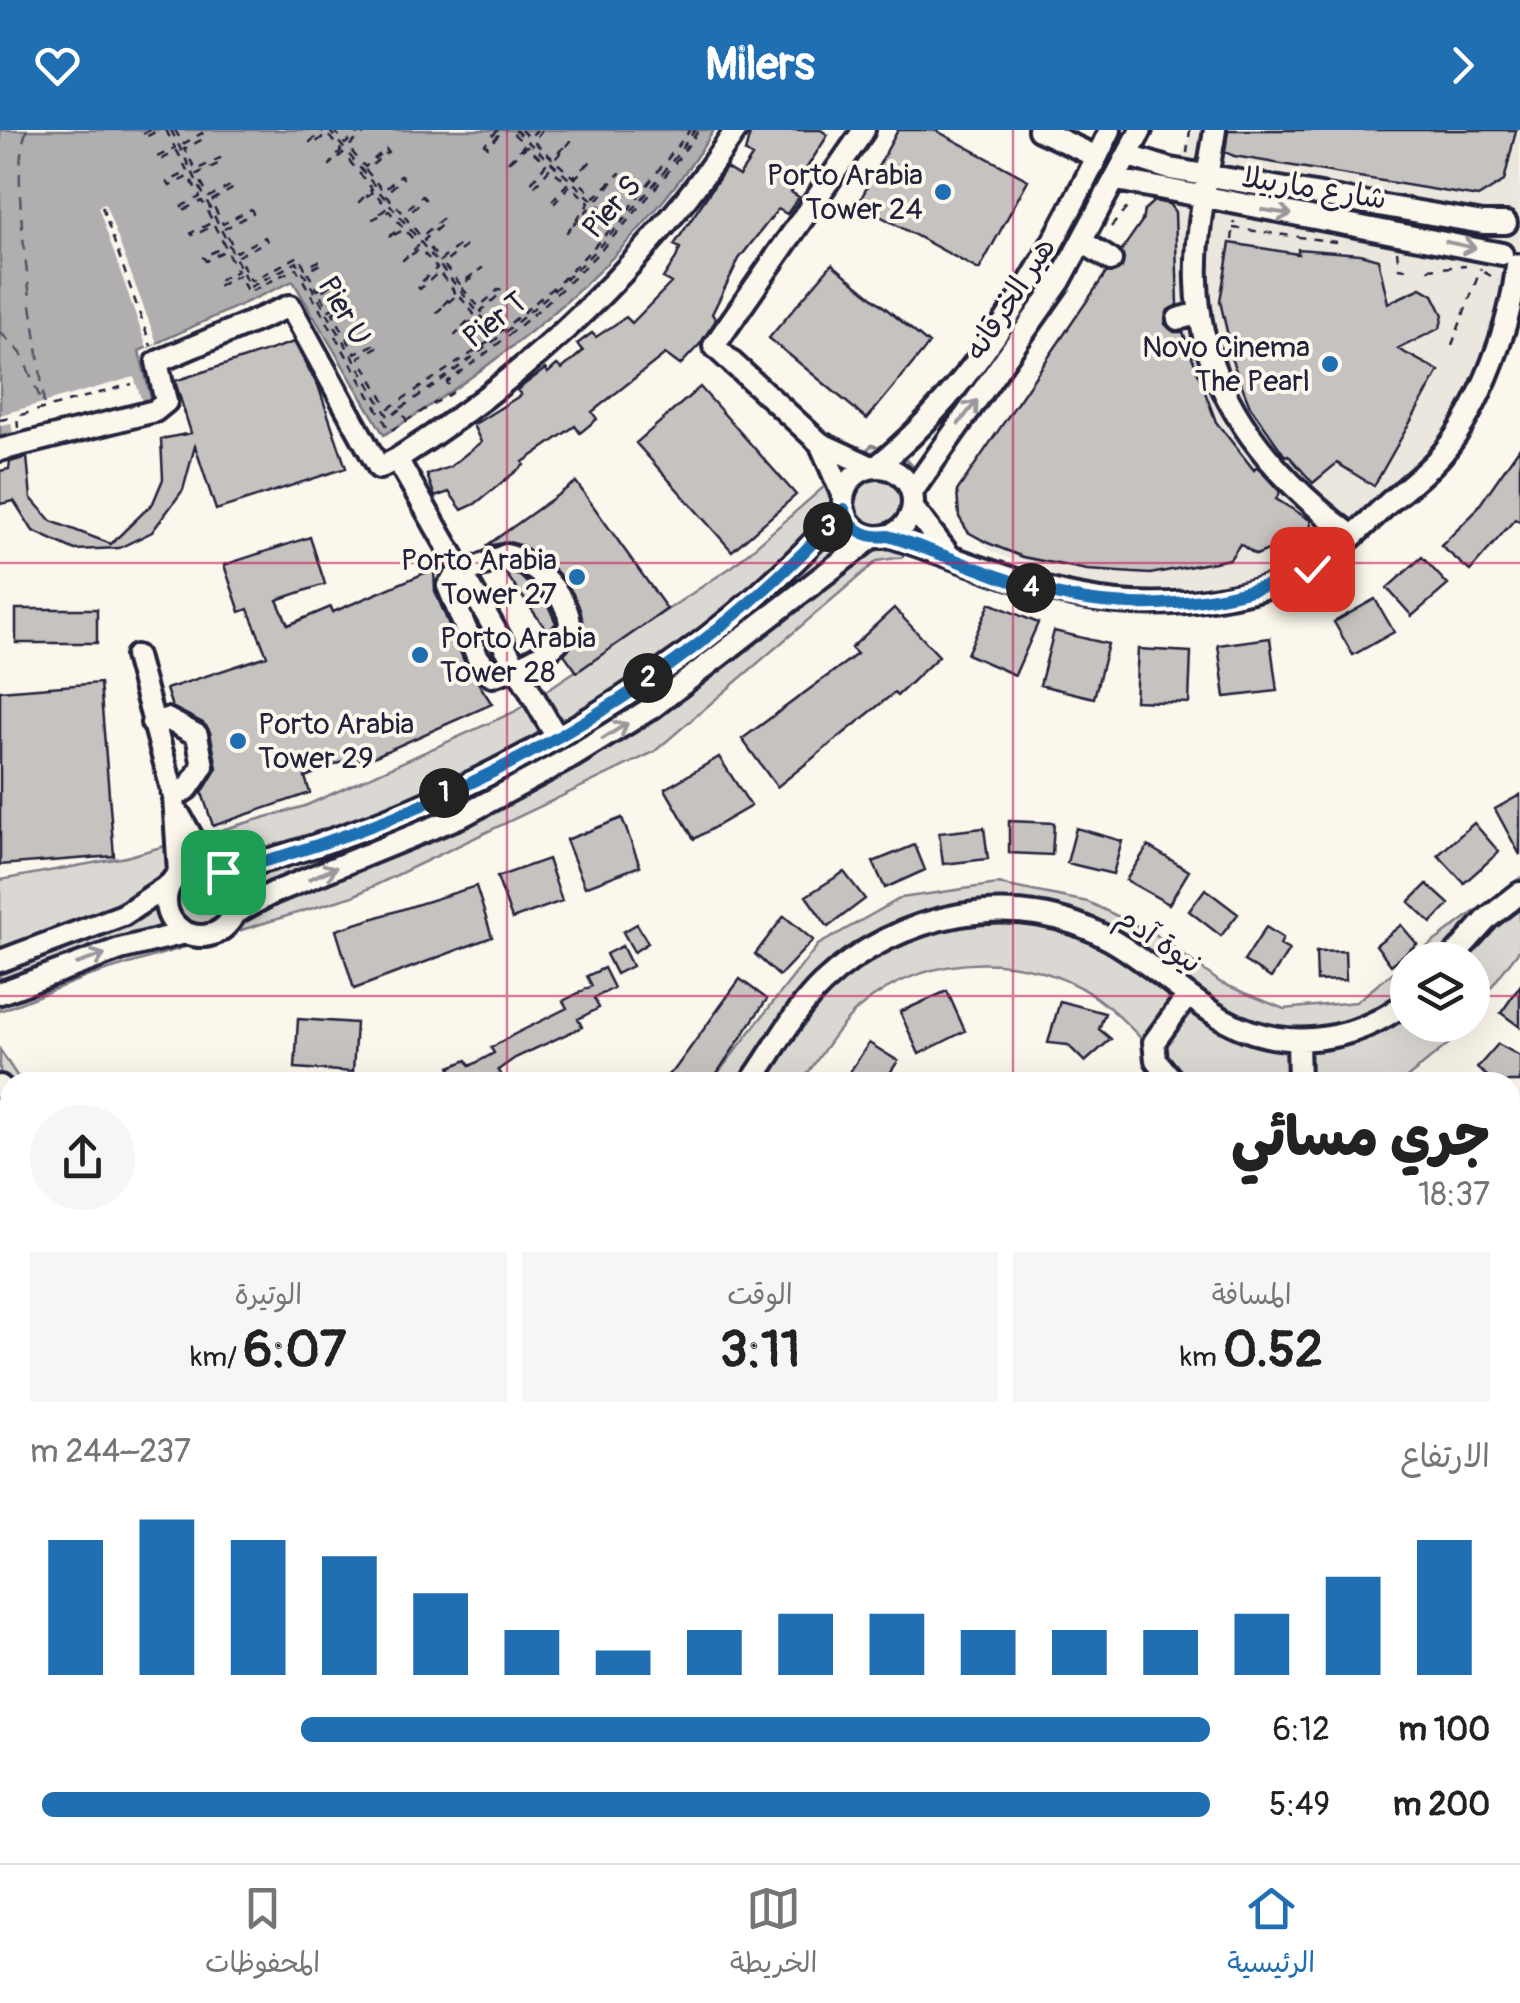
<!DOCTYPE html>
<html lang="ar">
<meta charset="utf-8">
<style>
:root{--surface:#fff;--page:#f6f6f6;--text:#222;--muted:#767676;--line:#e0e0e0;--accent:#1f6fb2}
body{margin:0;font-family:Pangolin,"Playpen Sans Arabic",sans-serif;background:var(--page);color:var(--text);direction:rtl;height:100vh;display:flex;flex-direction:column;font-size:38px;white-space:nowrap}
*{box-sizing:border-box;margin:0}
p{font-size:32px;color:var(--muted)}
.icon{flex:none;width:55px;height:55px;fill:none;stroke:currentColor;stroke-width:2;stroke-linecap:round;stroke-linejoin:round}
.map{position:relative;flex:1;overflow:hidden;direction:ltr}
.details{position:absolute;left:0px;top:942px;width:1520px;height:792px;display:flex;flex-direction:column;background:var(--surface);border-radius:30px 30px 0 0;box-shadow:0 10px 40px #0002;direction:rtl}
.details>*{flex:none}
.fabs{position:absolute;left:1390px;top:812px;display:grid;gap:20px}
.fabs a{display:grid;place-items:center;width:100px;height:100px;border-radius:50%;background:var(--surface);box-shadow:0 10px 40px #0002;font-size:50px}
.pin{position:absolute;display:grid;place-items:center;width:85px;height:85px;color:#fff;margin:-42px;border-radius:20px;box-shadow:0 5px 15px #0006}
.km{position:absolute;width:50px;height:50px;margin:-25px;border-radius:50%;background:#222;color:#fff;font-size:28px;line-height:50px;text-align:center}
.round{display:grid;place-items:center;flex:none;width:105px;height:105px;border-radius:52px;background:var(--page)}
.overview{display:flex;align-items:center;justify-content:space-between;height:170px;padding:0 30px}
h1{font-size:55px;font-weight:800;line-height:75px}
.metrics{display:grid;grid-template-columns:repeat(3,1fr);gap:15px;height:170px;padding:10px 30px}
.metrics div{display:grid;align-content:center;border-radius:0px;background:var(--page);text-align:center}
.metrics b{font-size:50px;font-weight:800}
.metrics small{font-size:28px;font-weight:400}
.metrics p{font-size:28px}
.chart{height:280px;padding:20px 30px}
.chart p{display:flex;justify-content:space-between}
.chart svg{width:100%;height:180px;margin-top:10px;stroke:var(--accent);stroke-width:6}
ul{padding:0 30px;list-style:none;font-size:32px}
li{display:grid;grid-template-columns:160px 120px 1fr;align-items:center;height:75px}
li i{height:25px;border-radius:12px;background:var(--accent)}
header{display:flex;justify-content:space-between;align-items:center;height:130px;padding:0 30px;background:var(--accent);color:#fff;font-size:45px;font-weight:800}
.tab-bar{display:flex;justify-content:space-around;align-items:center;height:140px;border-top:2px solid var(--line);background:var(--surface);font-size:28px;color:var(--muted)}
.tab-bar a{display:grid;justify-items:center;gap:5px}
.tab-bar .on{color:var(--accent)}
.map>svg:first-child{display:block}
.built{fill:#ebe7df}
.green{fill:#dbd8d3;stroke:#7e7d87;stroke-width:2.5}
.water{fill:#b1aeb0;stroke:#787681;stroke-width:2.5}
.pier{fill:#fbf7ec}
.lines{fill:none;stroke-linecap:round;stroke-linejoin:round}
.ferry{stroke:#545364;stroke-width:2.5;stroke-dasharray:12 10;stroke-linecap:butt}
.building{fill:#c6c2c0;stroke:#22223b;stroke-width:2.5}
.minor-casing{stroke:#22223b;stroke-width:28}
.path{stroke:#22223b;stroke-width:2.5;stroke-dasharray:8 8;stroke-linecap:butt}
.minor{stroke:#fbf7ec;stroke-width:20}
.oneway{stroke:#99979c}
.route-casing{stroke:#fff;stroke-width:20}
.route{stroke:#1f6fb2;stroke-width:12}
.grid{fill:none;stroke:#c2185b;stroke-width:2.5;stroke-opacity:0.55}
.poi-dot{fill:#1f6fb2;stroke:#fbf7ec;stroke-width:4}
.labels{text-anchor:middle;dominant-baseline:central;stroke-width:8;stroke-linejoin:round;paint-order:stroke}
.poi-label{font-size:30px;fill:#22223b;stroke:#fbf7ec;text-anchor:end}
.street-label{font-size:30px;fill:#22223b;stroke:#fbf7ec}
</style>
<header><svg class="icon" aria-label="forward" viewBox="0 0 24 24"><path d="M9 5l7 7-7 7"/></svg>Milers<svg class="icon" aria-label="heart" viewBox="0 0 24 24"><path d="M12 20l-8-8c-3-5 5-10 8-4 3-6 11-1 8 4z"/></svg></header>
<div class="map">
<svg width="1520" height="1733" viewBox="0 0 1520 1733">
<rect width="100%" height="100%" fill="#fbf7ec"/>
<filter id="ink" filterUnits="userSpaceOnUse"><feTurbulence type="fractalNoise" baseFrequency=".01" numOctaves="2"/><feDisplacementMap in="SourceGraphic" scale="20" xChannelSelector="R" yChannelSelector="G"/><feConvolveMatrix kernelMatrix="1 2 1 2 8 2 1 2 1" color-interpolation-filters="sRGB"/></filter>
<g filter="url(#ink)">
<path class="built" d="M1194,0H1520V194L1459,318L1353,416L1292,443L1232,456L1161,462L1071,458L988,419L964,365L1152,83Z"/>
<path class="green" d="M872,315L903,326L919,342L903,427L877,431L654,622L353,766L86,847L0,881V750L126,727L305,676L514,582L733,436Z
M1520,748V819L1473,881L1472,830H1409Z
M998,754L1088,772L1155,804L1221,853L1284,879L1356,872L1407,831L1408,895H1463L1453,910L1402,952H1182C1157,928 1134,897 1106,875C1037,819 926,819 858,879C836,899 819,929 801,952H711L818,815L901,768Z
M0,920L21,952H10V1046L1,1040L0,1025Z"/>
<path class="water" d="M0,0H714C633,129 512,226 384,305L293,151L139,221L151,268L0,313Z
M1520,1205V1733H0V1255L9,1251L10,1725H1510V1207Z"/>
<path class="pier" d="M105,74L157,213L147,218L98,77Z
M134,247L142,271L14,309L11,293L0,295V285Z"/>
<g class="lines">
<path class="ferry" d="M27,0C5,44 40,218 44,276
M0,202L21,223L41,270"/>
</g>
<path class="building" d="M751,0H821L828,5L791,62L799,67L787,84L778,79L739,129L712,184L716,190L700,214L680,235L665,224L592,282L597,289L580,303L575,296L523,332L524,335L475,374L462,380L449,362L435,367L427,345L450,337L481,312L473,295L521,265L517,260L545,239L548,243L557,235L562,239L583,221L577,214L592,203L596,207L626,187L632,193L671,153L663,148L676,128L680,118L674,115L726,38L739,46L752,27L745,22Z
M898,0H935L1028,50L979,140L858,74Z
M1228,0H1516L1504,51L1478,67L1234,26L1225,22Z
M1154,71L1169,74L1175,82L1178,175L1168,180L1165,194L1174,202H1183L1216,292L1254,340L1257,337L1280,362L1276,369L1310,390L1312,404L1305,415L1294,420L1278,416L1256,425L1240,414L1230,429L1150,444L1087,440L1023,427L988,413L968,402L959,387L957,361L1106,143L1122,138L1121,121L1142,91L1144,80Z
M1230,113L1298,124V119L1360,124L1378,129L1388,173L1421,158L1433,165L1443,185L1440,198L1398,219L1439,241L1374,356L1337,333L1313,353L1288,325L1285,326L1250,276L1223,208L1228,206L1220,171Z
M832,134L929,214L867,289L769,208Z
M294,212L319,258L346,338L216,380L195,316L183,360L152,402L119,418L75,420L33,401L14,371L0,374V341L9,339L10,332L27,327L31,368L51,391L111,414L153,373L163,349L161,309L191,303L175,251Z
M700,257L796,365L732,421L636,313Z
M1520,317V392L1515,389L1470,441L1441,416L1474,383Z
M576,352L667,479L577,542L564,524L584,494L568,455L547,431L523,416L509,412L486,416Z
M310,407L325,454L277,470L288,495L331,477L333,482L434,439L435,461L464,531L492,574L360,633L357,626L305,647L310,663L213,696L202,663L217,638L210,602L203,593L172,577L166,559L267,526L248,479L240,482L224,435Z
M1422,427L1448,455L1412,486L1387,458Z
M504,441L520,446L546,471L556,493L548,502Z
M1375,469L1394,502L1353,525L1334,492Z
M990,473L1038,493L1015,545L967,524Z
M894,478L939,526L897,566L894,563L777,657L742,609L857,524L851,518Z
M16,479H97V513H16Z
M1054,501L1108,514L1094,568L1040,555Z
M1270,508L1277,561L1225,567L1218,515Z
M1138,519L1191,522L1189,573L1135,571Z
M100,553L114,726L0,735V561Z
M719,627L751,676L694,709L665,659Z
M1520,665V725L1495,679Z
M622,688L640,736L585,757L566,710Z
M1009,691L1054,693L1052,725L1009,723Z
M1474,693L1499,722L1464,753L1438,725Z
M984,698L988,729L943,734L939,703Z
M1076,698L1122,711L1113,744L1067,733Z
M915,715L925,740L885,758L873,732Z
M1148,716L1189,741L1169,774L1126,750Z
M548,729L562,771L512,789L497,747Z
M844,742L865,769L828,797L806,766Z
M1427,754L1449,774L1431,793L1409,772Z
M476,756L492,807L354,859L336,800Z
M1205,759L1238,784L1221,806L1189,781Z
M784,786L813,810L779,846L755,824Z
M637,794L648,813L634,822L623,802Z
M1401,795L1417,814L1391,835L1376,815Z
M1266,797L1283,808L1280,815L1289,820L1271,848L1244,831Z
M622,816L632,836L616,844L606,824Z
M1345,821L1346,850L1317,851L1316,822Z
M604,838L614,858L594,868L599,878L578,889L582,897L515,928L498,940L501,944L485,952L483,947L456,952L450,937L467,930L470,936L494,923L491,918L513,905L567,878L563,871L592,856L587,846Z
M740,849L767,869L711,952H659L675,939Z
M1520,856V897L1501,883Z
M947,861L965,901L919,924L900,882Z
M1060,871L1105,883L1099,899L1111,909L1085,932L1068,915L1048,913Z
M298,889L356,893L353,942L295,938Z
M869,913L898,931L884,952H843Z
M1498,914L1520,926V952H1495L1477,938Z"/>
<g class="lines">
<defs>
<path id="minor" d="M1039,0L1097,27
M1215,0C1207,51 1195,101 1197,152C1200,261 1268,343 1351,405
M1129,26L1170,39L1483,93H1506
M1117,50L1502,124
M1083,112L1111,130
M1178,189L1200,183
M820,313L872,337
M0,320L155,281L166,272L157,232L290,176L379,338L397,329
M843 372a35 35 0 1 1 70 0a35 35 0 1 1-70 0Z
M876,337C982,252 1052,121 1110,0
M912,362L1060,151L1141,0
M843,366L820,313L714,216L864,0
M913,378L949,425
M889,406C1007,444 1088,490 1218,468C1249,463 1285,455 1312,438C1341,420 1367,392 1393,369C1410,355 1429,340 1443,323C1480,278 1512,192 1517,135
M506,425C533,430 570,468 570,496C556,522 519,538 492,546L477,526L448,456L455,447Z
M136,526L174,667L179,743
M152,593L167,589L197,605L203,636L188,658L174,667
M556,606L397,329C531,244 648,132 736,0
M179,684L208,736
M166 771a35 35 0 1 1 70 0a35 35 0 1 1-70 0Z
M223,742C448,687 690,554 844,379
M235,783L273,763L464,685L572,627L653,577L873,407
M1450,830L1488,788L1520,763
M0,831L123,785L170,754
M0,863L120,819L185,803
M1298,910L1299,952
M751,952C774,920 793,882 822,854C897,783 1017,756 1111,810C1150,832 1183,866 1223,889C1283,923 1355,913 1408,871
M1174,952L1156,930L1154,912L1188,865
M0,956L10,966"/>
</defs>
<use href="#minor" class="minor-casing"/>
<path class="path" d="M150,0L143,4L144,8L159,0
M166,0L175,18L157,27L159,31L177,21L188,42L167,52L170,56L189,46L200,67L180,77L181,81L202,71L213,92L191,103L193,106L214,95L225,116L203,127L206,131L226,120L237,141L216,152L218,156L239,145L248,163L296,138L390,301L453,262L447,252C546,182 629,100 699,0
M171,0L250,157L297,132L389,288L400,279L407,291
M175,0L183,14L202,3L205,8L184,19L196,40L220,28L222,32L197,44L209,67L232,55L234,58L211,71L223,94L251,79L253,83L224,99L236,122L265,107L267,111L238,126L251,151L299,126L305,138L321,130L323,133L307,141L317,160L336,153L319,162L329,180L346,172L333,183L355,224L377,213L379,216L359,227L389,278L493,209L476,187L455,205L474,184L458,164L437,182L455,162L439,142L420,159L417,156L437,138L420,119L403,130L418,116L405,99L388,108L402,96L389,81L373,89L387,78L374,61L359,72L372,59L343,23L330,35L341,20L327,4L312,15L310,12L324,0
M329,0L499,208
M334,0L345,14L363,0
M368,0L348,17L365,37L386,19L388,22L366,40L383,61L401,45L403,48L385,64L403,83L422,66L425,69L405,87L421,107L442,89L444,93L424,110L440,131L462,113L465,117L443,134L460,154L482,138L461,157L479,177L499,159L502,162L481,181L500,202L561,151L614,96L592,75L567,102L589,73L570,55L553,75L550,73L568,53L550,38L534,57L530,54L546,34L527,16L506,34L525,14L509,0
M498,0L485,14L488,17L503,0
M515,0L619,94
M521,0L529,8L537,0
M542,0L533,11L552,28L571,11L554,30L573,47L592,30L575,48L595,67L620,43L598,69L621,89L690,0
M1187,23L1190,0
M102,77L151,216
M1111,97L1131,73
M1233,98L1336,112
M1232,110L1234,91
M1397,121L1399,138L1412,140
M1428,139L1466,136
M1484,142L1498,150
M1452,215L1481,138
M401,278C521,197 611,119 695,0
M0,290L15,287
M18,298L17,286L132,254"/>
<use href="#minor" class="minor"/>
</g>
<defs><path id="oneway-shaft" d="M-6 0H5M1.5-3L5.5 0L1.5 3" fill="none" stroke-width="1.6" stroke-linecap="round" stroke-linejoin="round" transform="scale(2.5)"/></defs>
<g class="oneway">
<use href="#oneway-shaft" transform="translate(1277 82) rotate(9)"/>
<use href="#oneway-shaft" transform="translate(1461 115) rotate(12)"/>
<use href="#oneway-shaft" transform="translate(968 282) rotate(-52)"/>
<use href="#oneway-shaft" transform="translate(615 601) rotate(-32)"/>
<use href="#oneway-shaft" transform="translate(323 743) rotate(-23)"/>
<use href="#oneway-shaft" transform="translate(91 829) rotate(-19)"/>
</g>
</g>
<g class="lines" filter="url(#ink)">
<defs>
<path id="route" d="M223,742C448,688 690,554 844,379C851,400 866,409 888,406C935,420 979,441 1026,456C1122,486 1220,478 1312,439"/>
</defs>
<use href="#route" class="route-casing"/>
<use href="#route" class="route"/>
</g>
<path class="grid" d="M507,0V952M1013,0V952M0,433H1520M0,866H1408M1472,866H1520M0,1300H10M1510,1300H1520M507,1725V1733M1013,1725V1733"/>
<g class="poi-dot">
<circle cx="943" cy="62" r="10"/>
<circle cx="1330" cy="234" r="10"/>
<circle cx="577" cy="447" r="10"/>
<circle cx="420" cy="525" r="10"/>
<circle cx="238" cy="611" r="10"/>
</g>
<g class="labels">
<g class="poi-label">
<text x="923" y="45">Porto Arabia<tspan x="923" dy="34">Tower 24</tspan></text>
<text x="1310" y="217">Novo Cinema<tspan x="1310" dy="34">The Pearl</tspan></text>
<text x="557" y="430">Porto Arabia<tspan x="557" dy="34">Tower 27</tspan></text>
<text x="440" y="508" text-anchor="start">Porto Arabia<tspan x="440" dy="34">Tower 28</tspan></text>
<text x="258" y="594" text-anchor="start">Porto Arabia<tspan x="258" dy="34">Tower 29</tspan></text>
</g>
<g class="street-label">
<text transform="translate(1314 58) rotate(9)">شارع ماربيلا</text>
<text transform="translate(612 77) rotate(-49)">Pier S</text>
<text transform="translate(1010 169) rotate(-57)">هير الخرقانه</text>
<text transform="translate(344 181) rotate(60)">Pier U</text>
<text transform="translate(495 190) rotate(-38)">Pier T</text>
<text transform="translate(1159 810) rotate(34)">نيوة آدم</text>
</g>
</g>
</svg>
<div class="fabs">
<a><svg class="icon" aria-label="layers" viewBox="0 0 24 24"><path d="M12 4l9 5-9 5-9-5zM3 14l9 5 9-5"/></svg></a>
</div>
<div class="pin" style="left:223px;top:742px;background:#1e9e55"><svg class="icon" aria-label="arrive" viewBox="0 0 24 24"><path d="M6 21V4h12l-3 4 3 4H6"/></svg></div>
<div class="pin" style="left:1312px;top:439px;background:#d93025"><svg class="icon" aria-label="check" viewBox="0 0 24 24"><path d="M5 12l5 5 9-10"/></svg></div>
<b class="km" style="left:444px;top:663px">1</b>
<b class="km" style="left:648px;top:548px">2</b>
<b class="km" style="left:828px;top:397px">3</b>
<b class="km" style="left:1031px;top:458px">4</b>
<section class="details">
<div class="overview"><div><h1>جري مسائي</h1><p>18:37</p></div><a class="round"><svg class="icon" aria-label="share" viewBox="0 0 24 24"><path d="M12 15V3M7 8l5-5 5 5M5 13v7h14v-7"/></svg></a></div>
<div class="metrics">
<div><p>المسافة</p><b>0.52<small> km</small></b></div>
<div><p>الوقت</p><b>3:11</b></div>
<div><p>الوتيرة</p><b>6:07<small> /km</small></b></div>
</div>
<div class="chart"><p><span>الارتفاع</span>237–244 m</p>
<svg viewBox="0 0 160 44" preserveAspectRatio="none"><path d="M5 44V11M15 44V6M25 44V11M35 44V15M45 44V24M55 44V33M65 44V38M75 44V33M85 44V29M95 44V29M105 44V33M115 44V33M125 44V33M135 44V29M145 44V20M155 44V11"/></svg>
</div>
<ul>
<li><b>100 m</b>6:12<i style="width:77%"></i></li>
<li><b>200 m</b>5:49<i style="width:99%"></i></li>
</ul>
</section>
</div>
<nav class="tab-bar">
<a class="on"><svg class="icon" aria-label="home" viewBox="0 0 24 24"><path d="M3 11l9-7 9 7M6 9v11h12V9"/></svg>الرئيسية</a>
<a><svg class="icon" aria-label="map" viewBox="0 0 24 24"><path d="M3 6l6-2 6 2 6-2v14l-6 2-6-2-6 2zM9 4v14M15 6v14"/></svg>الخريطة</a>
<a><svg class="icon" aria-label="saved" viewBox="0 0 24 24"><path d="M7 4h10v16l-5-4-5 4z"/></svg>المحفوظات</a>
</nav>
